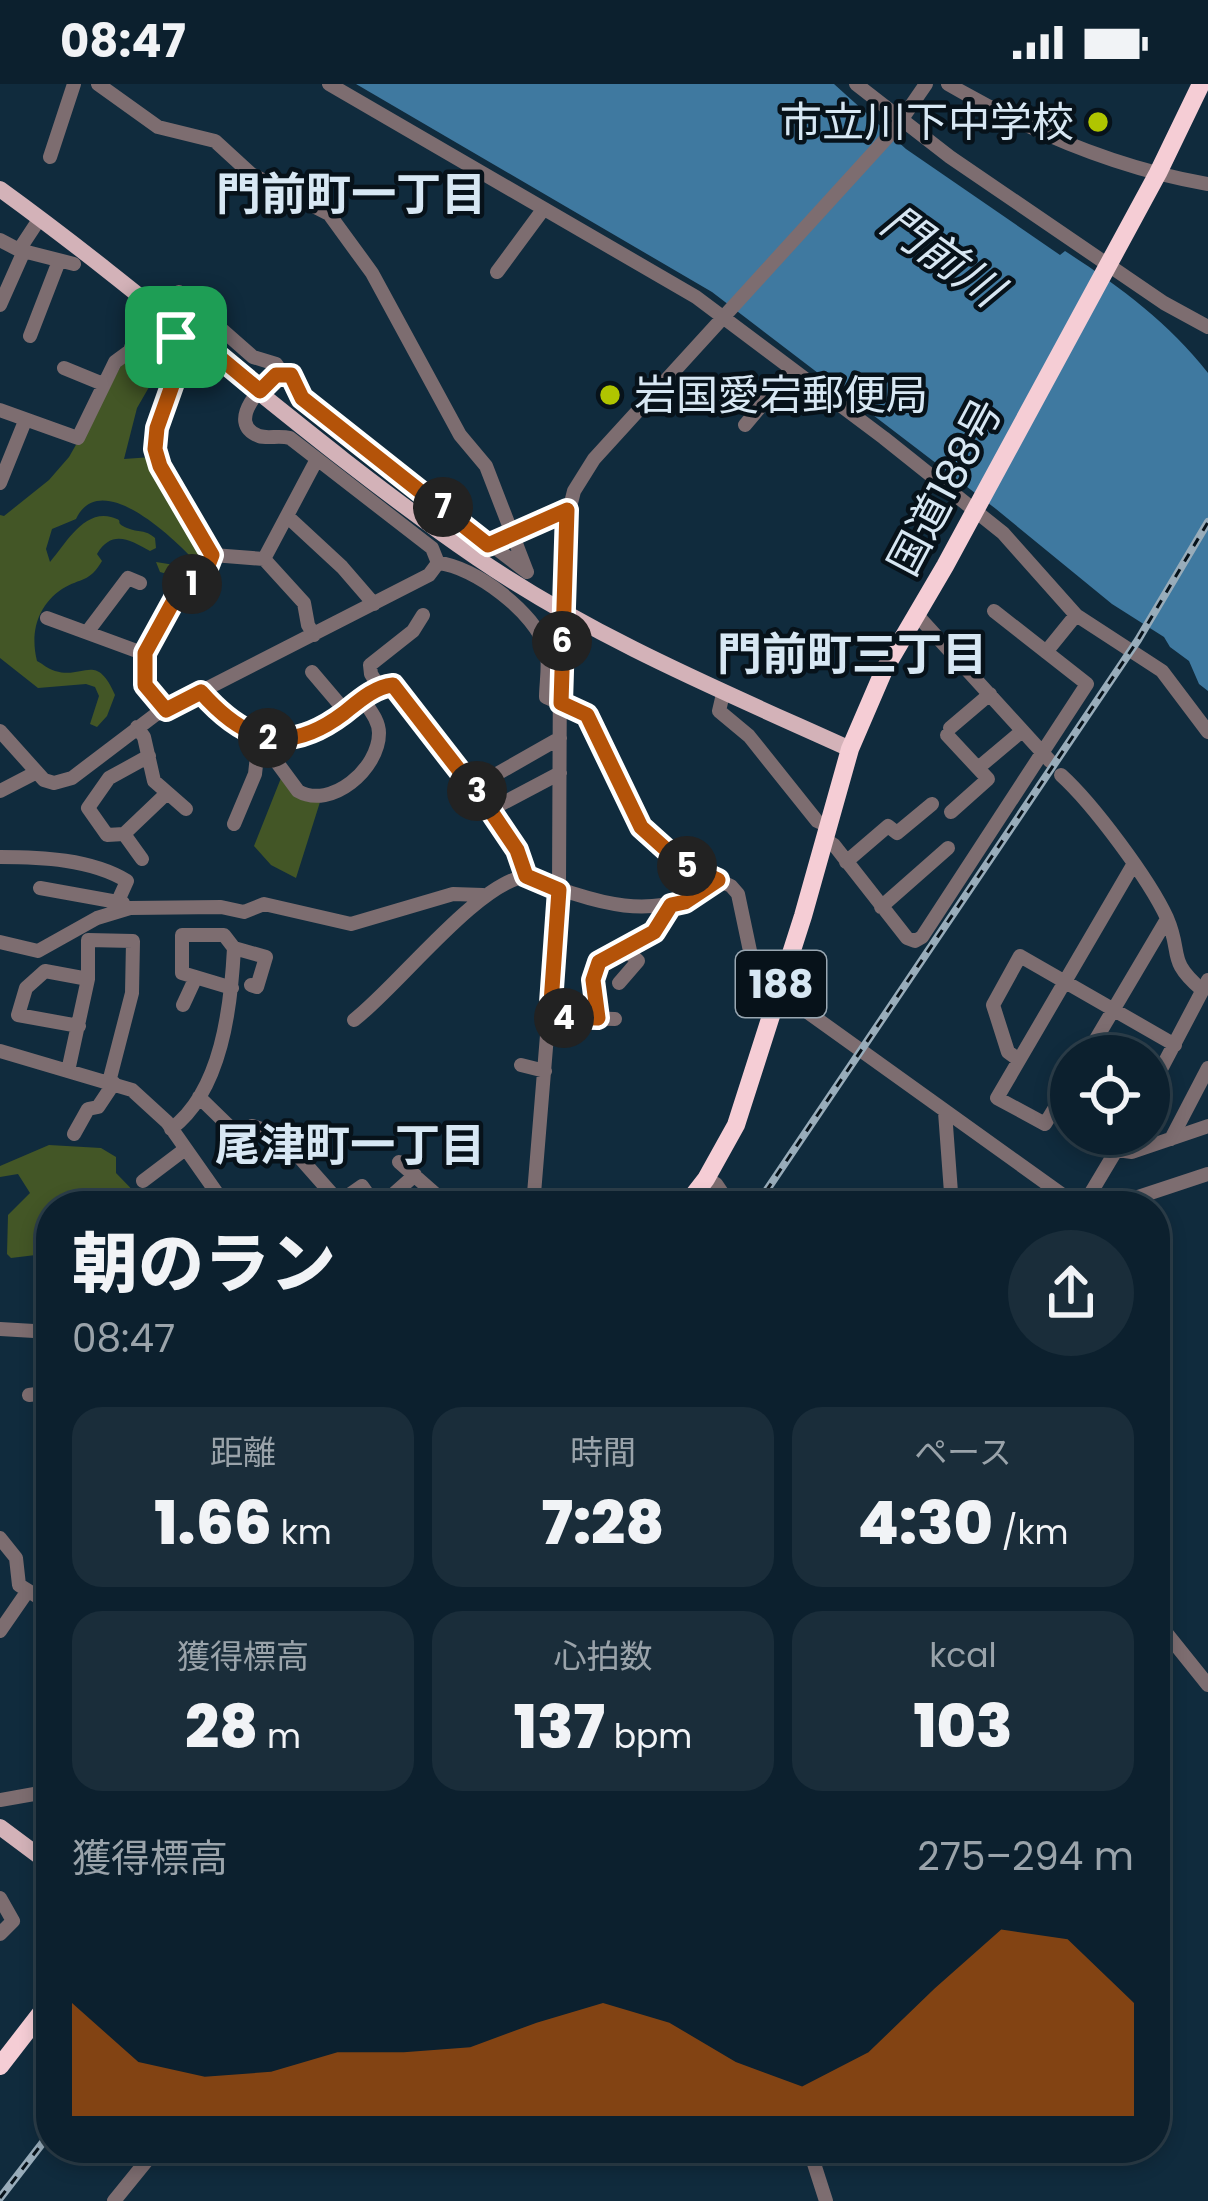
<!DOCTYPE html>
<html lang="ja">
<meta charset="utf-8">
<style>
:root{--surface:#0c202e;--page:#1a2d3a;--text:#f1f3f6;--muted:#9aa3aa;--line:#2c3e4a;--accent:#b45309}
body{margin:0;font-family:Poppins,"Noto Sans JP",sans-serif;background:var(--page);color:var(--text);height:100vh;display:flex;flex-direction:column;font-size:45px;white-space:nowrap}
*{box-sizing:border-box;margin:0}
p{font-size:39px;color:var(--muted)}
.icon{flex:none;width:66px;height:66px;fill:none;stroke:currentColor;stroke-width:2;stroke-linecap:round;stroke-linejoin:round}
.map{position:relative;flex:1;overflow:hidden}
.drawer{position:absolute;left:36px;top:1107px;width:1134px;height:972px;display:flex;flex-direction:column;background:var(--surface);border-radius:48px;box-shadow:0 6px 18px #0003,0 0 0 3px var(--line)}
.drawer>*{flex:none}
.controls{position:absolute;left:1050px;top:951px;display:grid;gap:24px}
.controls a{display:grid;place-items:center;width:120px;height:120px;border-radius:50%;background:var(--surface);box-shadow:0 6px 18px #0003,0 0 0 3px var(--line);font-size:60px}
.pin{position:absolute;display:grid;place-items:center;width:102px;height:102px;color:#fff;margin:-51px;border-radius:24px;box-shadow:0 6px 18px #0006}
.km{position:absolute;width:60px;height:60px;margin:-30px;border-radius:50%;background:#222;color:#fff;font-size:33px;line-height:60px;text-align:center}
.round{display:grid;place-items:center;flex:none;width:126px;height:126px;border-radius:63px;background:var(--page)}
.headline{display:flex;align-items:center;justify-content:space-between;height:204px;padding:0 36px}
h1{font-size:66px;font-weight:800;line-height:90px}
.stats{display:grid;grid-template-columns:repeat(3,1fr);gap:18px;height:204px;padding:12px 36px}
.stats div{display:grid;align-content:center;border-radius:30px;background:var(--page);text-align:center}
.stats b{font-size:60px;font-weight:800}
.stats small{font-size:33px;font-weight:400}
.stats p{font-size:33px}
.chart{height:336px;padding:24px 36px}
.chart p{display:flex;justify-content:space-between}
.chart svg{width:100%;height:216px;margin-top:12px;fill:var(--accent);opacity:.7}
.status{display:flex;justify-content:space-between;align-items:center;height:84px;padding:0 60px;background:var(--surface);direction:ltr}
.status svg{height:33px;fill:currentColor}
.map>svg:first-child{display:block}
.green{fill:#435626}
.water{fill:#3f79a0}
.lines{fill:none;stroke-linecap:round;stroke-linejoin:round}
.minor{stroke:#7d6d70;stroke-width:14}
.major{stroke:#d3b2b8;stroke-width:16}
.highway{stroke:#f5cdd5;stroke-width:18}
.rail-casing{stroke:#98acba;stroke-width:8}
.rail{stroke:#07121a;stroke-width:3;stroke-dasharray:9;stroke-linecap:butt}
.route-casing{stroke:#fff;stroke-width:24}
.route{stroke:#b45309;stroke-width:15}
.poi-dot{fill:#b0c500;stroke:#07121a;stroke-width:4.5}
.labels{text-anchor:middle;dominant-baseline:central;stroke-width:9;stroke-linejoin:round;paint-order:stroke}
.shield{fill:#07121a;stroke:#99a7b2;stroke-width:3}
.shield-label{font-size:39px;font-weight:bold;fill:#d7e7f3}
.poi-label{font-size:42px;fill:#d7e7f3;stroke:#07121a;text-anchor:end}
.street-label{font-size:42px;fill:#d7e7f3;stroke:#07121a}
.neighbourhood-label{font-size:45px;font-weight:bold;fill:#d7e7f3;stroke:#07121a}
.water-label{font-size:45px;font-style:italic;fill:#d7e6f2;stroke:#07121a}
</style>
<div class="status"><b>08:47</b><svg viewBox="0 0 49 12"><path d="M0 12V9h3v3zM5 12V6h3v6zM10 12V3h3v9zM15 12V0h3v12zM26 1h20v11H26zM47 4h2v5h-2z"/></svg></div>
<div class="map">
<svg width="1208" height="2117" viewBox="0 0 1208 2117">
<rect width="100%" height="100%" fill="#102b3d"/>
<path class="green" d="M148,271L166,278L167,291H156L137,324L124,375L152,373L206,466V480L189,496L160,488L156,478L187,483L193,475C171,452 100,384 76,435L52,445L46,465L50,478C65,461 83,426 111,433C128,438 111,437 127,444C139,449 145,445 155,454L156,464L150,467C130,456 112,445 97,470L102,477C89,499 82,493 62,505C37,522 30,549 37,577C43,580 48,585 55,587C84,596 96,567 115,611L107,632L97,643L90,640L99,612L95,603L86,600L38,604L0,574V431L4,432L49,396L69,373L122,280Z
M283,689L307,717L320,718L296,794L271,781L254,762Z
M49,1061L101,1064L116,1073V1089L148,1122H51V1174L44,1170L11,1174L7,1170L8,1131L30,1109L18,1090L0,1093V1082Z"/>
<path class="water" d="M356,0H834L906,65L1060,171L1065,167C1119,202 1168,238 1208,289V607L1199,600L1189,577L1170,563L1164,553L1112,520L996,425L712,208Z"/>
<g class="lines">
<path class="minor" d="M98,0L158,43L215,57L251,90L329,130L372,189L460,351L486,382L527,488
M329,0L696,213L884,354L1003,449L1076,531L1162,587L1208,648
M856,0L950,73L1164,219L1208,243
M948,0C1029,47 1115,84 1208,100
M50,73L74,0
M0,156L19,166L40,134
M19,166L74,180
M497,188L542,127
M179,208L253,273L276,280L282,289
M0,221L24,167
M183,243L172,269L174,296L157,344L155,365L159,382L213,471
M30,252L59,177
M64,284L103,300
M0,326L78,354L115,278L130,267L140,235L152,218
M745,341L792,285
M0,399L25,337
M288,433L342,483L374,520
M488,461L567,426
M264,475L316,377
M438,479C474,482 536,529 546,565C550,578 546,599 546,613L587,631L641,743L681,779L731,802L738,810L750,867L765,906L792,917L1078,1122
M438,479L432,464L290,354C279,351 268,355 259,352C224,339 264,297 282,289L291,291L302,314L335,341L527,488
M917,531L1050,677
M47,534L145,570
M88,547L128,494L140,499
M1046,568L1076,531
M312,588L346,628
M380,604L371,590L370,581L413,547L423,531
M201,608C246,658 286,672 344,629C359,617 374,603 393,601L474,703L517,766L526,792
M723,610L719,627L749,652L817,737L828,742
M165,626L145,601V570L179,507L202,497L213,471L264,475L304,519L308,541L314,551
M137,643L144,653L154,697L186,725
M950,644L990,610
M0,647L44,696L54,699L72,694L155,631L429,491L438,479
M947,651L988,695L951,728
M149,672L109,694L88,724L107,751L124,750L167,709
M978,684L1022,647
M1061,691C1093,720 1149,795 1167,834C1183,871 1166,875 1202,906
M474,703L560,654
M0,707L35,689
M490,726L560,689
M234,740L255,690L259,654L298,707C331,726 379,685 379,649C379,636 369,625 362,614
M124,750L142,775
M824,755L834,761L907,854L915,857L922,853L1087,600L994,527
M0,773C41,773 91,775 127,797L118,817
M846,778L888,742L897,749L932,720
M40,804L123,819
M881,823L948,764
M0,858L38,867L97,834L130,824L221,823L244,828L264,820L351,840L453,810L483,811
M619,899L638,877L625,865
M232,904L182,889V851H224L234,864
M183,921L196,893
M550,933L615,935
M598,934L593,896L599,878L654,848L671,821
M354,936C399,901 476,800 526,792C590,817 658,844 719,796
M79,942L18,931L26,904L45,887L88,895
M0,967L132,1006L167,1038L226,1122
M1086,972L1167,835
M1019,976L1008,968L993,921L1020,872L1175,961
M521,981L545,987
M68,987L88,895V856L133,857L132,909L109,998
M1071,997L1045,1040L997,1014L1133,781
M1149,1008L1208,896
M199,1013L237,1050L243,1051L252,1042L274,1049L286,1058L339,1118L362,1102L376,1122
M945,1028L952,1122
M171,1045C222,1007 231,922 234,864L266,873L257,903L251,901
M74,1050L88,1025L98,1023L114,999
M1171,1055L1208,984
M1117,1066L1132,1068L1208,1042
M399,1078L449,1122
M706,1095L716,1100L731,1122
M143,1097L184,1066
M380,1122L415,1091
M533,1122L559,805L560,570L565,443L574,407L594,375L895,45L926,0
M1083,1122L1126,1050
M1111,1122L1208,1090
M0,1245L51,1248
M29,1311L51,1308
M0,1454L16,1474L19,1501L51,1521
M40,1515L51,1501
M1155,1535L1208,1601
M0,1547L27,1508
M0,1716L51,1707
M0,1814L13,1837L0,1850
M809,2064L826,2117
M114,2117L157,2064"/>
<path class="major" d="M0,105C163,223 311,360 477,474C594,554 722,607 850,665
M0,1743L51,1781"/>
<path class="highway" d="M685,1122L706,1095L736,1041L803,832L850,665L884,586L945,482L1158,89L1201,0
M0,1982L51,1916"/>
<defs>
<path id="rail" d="M756,1122L1138,556L1208,438
M0,2114L51,2048"/>
</defs>
<use href="#rail" class="rail-casing"/>
<use href="#rail" class="rail"/>
</g>
<g class="lines">
<defs>
<path id="route" d="M183,243L260,307L276,291H291L302,314L488,461L567,426L561,619L587,631L641,743L681,779L718,796L685,818L671,821L654,848L599,878L593,896L598,934L550,933L559,806L526,792L517,766L490,726L393,601C374,603 359,617 344,629C287,672 245,658 201,608L166,626L145,601V569L179,507L202,497L212,471L160,382L155,365L157,344L174,296L172,269Z"/>
</defs>
<use href="#route" class="route-casing"/>
<use href="#route" class="route"/>
</g>
<g class="poi-dot">
<circle cx="1098" cy="38" r="12"/>
<circle cx="610" cy="311" r="12"/>
</g>
<g class="labels">
<rect class="shield" x="736" y="867" width="90" height="66" rx="9"/>
<g class="shield-label">
<text x="781" y="900">188</text>
</g>
<g class="poi-label">
<text x="1074" y="38">市立川下中学校</text>
<text x="634" y="311" text-anchor="start">岩国愛宕郵便局</text>
</g>
<g class="street-label">
<text transform="translate(945 403) rotate(-62)">国道188号</text>
</g>
<g class="neighbourhood-label">
<text x="351" y="110">門前町一丁目</text>
<text x="852" y="570">門前町三丁目</text>
<text x="350" y="1061">尾津町一丁目</text>
</g>
<g class="water-label">
<text transform="translate(942 172) rotate(36)">門前川</text>
</g>
</g>
</svg>
<div class="controls">
<a><svg class="icon" aria-label="locate" viewBox="0 0 24 24"><circle cx="12" cy="12" r="6"/><path d="M12 2v4M12 18v4M2 12h4M18 12h4"/></svg></a>
</div>
<div class="pin" style="left:176px;top:253px;background:#1e9e55"><svg class="icon" aria-label="arrive" viewBox="0 0 24 24"><path d="M6 21V4h12l-3 4 3 4H6"/></svg></div>
<b class="km" style="left:192px;top:500px">1</b>
<b class="km" style="left:268px;top:654px">2</b>
<b class="km" style="left:477px;top:707px">3</b>
<b class="km" style="left:564px;top:934px">4</b>
<b class="km" style="left:687px;top:782px">5</b>
<b class="km" style="left:562px;top:557px">6</b>
<b class="km" style="left:443px;top:423px">7</b>
<section class="drawer">
<div class="headline"><div><h1>朝のラン</h1><p>08:47</p></div><a class="round"><svg class="icon" aria-label="share" viewBox="0 0 24 24"><path d="M12 15V3M7 8l5-5 5 5M5 13v7h14v-7"/></svg></a></div>
<div class="stats">
<div><p>距離</p><b>1.66<small> km</small></b></div>
<div><p>時間</p><b>7:28</b></div>
<div><p>ペース</p><b>4:30<small> /km</small></b></div>
</div>
<div class="stats">
<div><p>獲得標高</p><b>28<small> m</small></b></div>
<div><p>心拍数</p><b>137<small> bpm</small></b></div>
<div><p>kcal</p><b>103</b></div>
</div>
<div class="chart"><p><span>獲得標高</span>275–294 m</p>
<svg viewBox="0 0 160 44" preserveAspectRatio="none"><path d="M0 44V21L10 33L20 36L30 35L40 31L50 31L60 30L70 25L80 21L90 25L100 33L110 38L120 31L130 18L140 6L150 8L160 21V44z"/></svg>
</div>
</section>
</div>
